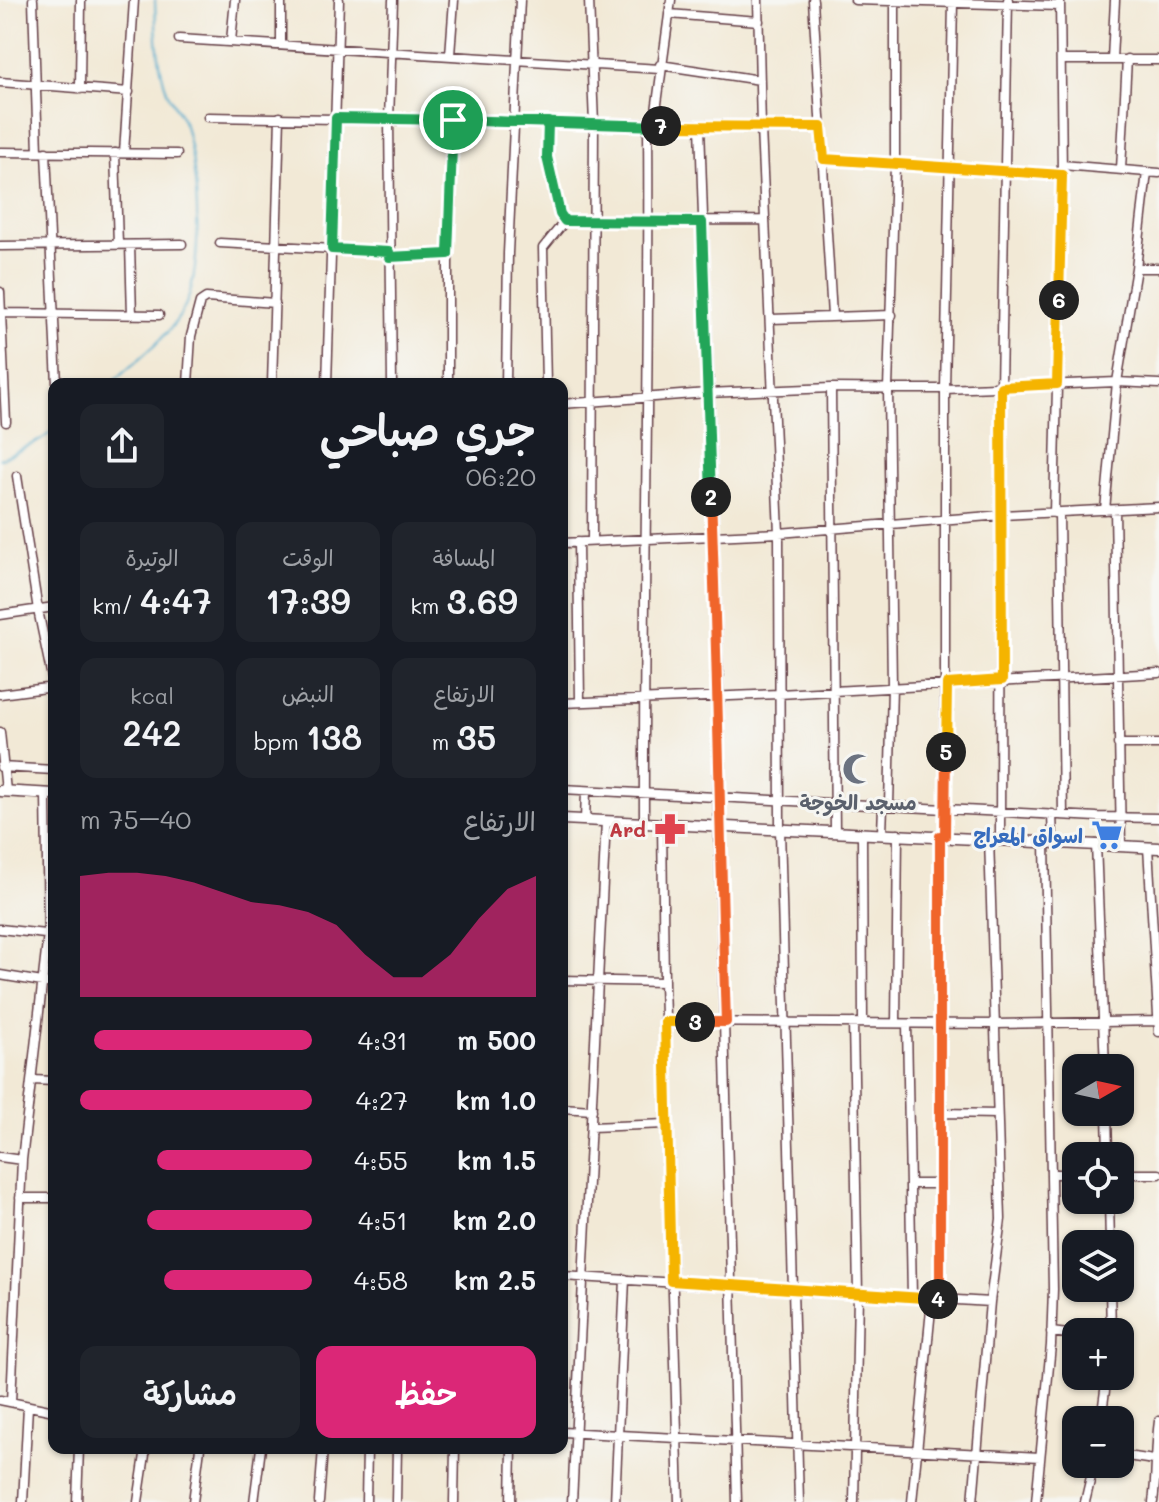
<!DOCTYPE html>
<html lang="ar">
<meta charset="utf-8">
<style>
:root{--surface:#171b24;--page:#20242c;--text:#f1f3f6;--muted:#9ea1a6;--accent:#db2777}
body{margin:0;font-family:Mali,"Playpen Sans Arabic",sans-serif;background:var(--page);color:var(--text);direction:rtl;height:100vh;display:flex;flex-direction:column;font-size:30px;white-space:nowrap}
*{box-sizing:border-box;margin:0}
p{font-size:26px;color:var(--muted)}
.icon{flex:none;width:44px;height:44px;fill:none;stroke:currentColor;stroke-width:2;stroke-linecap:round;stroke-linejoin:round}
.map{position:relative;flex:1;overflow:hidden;direction:ltr}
.details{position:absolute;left:48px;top:378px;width:520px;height:1076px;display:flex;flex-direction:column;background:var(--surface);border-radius:16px;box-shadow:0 2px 6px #0004;direction:rtl}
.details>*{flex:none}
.needle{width:52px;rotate:81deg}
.buttons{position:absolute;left:1062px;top:1054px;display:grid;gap:16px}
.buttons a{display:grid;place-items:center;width:72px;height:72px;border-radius:16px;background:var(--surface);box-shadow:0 2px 6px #0004;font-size:40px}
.pin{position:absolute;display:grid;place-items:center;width:68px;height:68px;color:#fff;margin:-34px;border:4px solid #fff;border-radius:50%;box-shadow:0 2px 8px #0007}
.km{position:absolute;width:40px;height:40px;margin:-20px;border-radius:50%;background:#222;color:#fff;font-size:22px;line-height:40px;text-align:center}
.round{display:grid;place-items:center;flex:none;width:84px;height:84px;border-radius:16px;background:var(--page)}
.summary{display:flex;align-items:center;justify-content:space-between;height:136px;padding:0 32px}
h1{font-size:44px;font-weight:600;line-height:60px}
.metrics{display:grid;grid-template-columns:repeat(3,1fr);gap:12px;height:136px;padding:8px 32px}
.metrics div{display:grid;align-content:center;border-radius:16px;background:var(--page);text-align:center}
.metrics b{font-size:34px;font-weight:600}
.metrics small{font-size:22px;font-weight:400}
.metrics p{font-size:22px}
.chart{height:224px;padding:16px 32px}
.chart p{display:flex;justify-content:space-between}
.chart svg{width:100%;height:144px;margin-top:8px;fill:var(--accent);opacity:.7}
.cta{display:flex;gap:16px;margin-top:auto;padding:16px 32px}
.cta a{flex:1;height:92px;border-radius:16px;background:var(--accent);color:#fff;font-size:32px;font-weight:600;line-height:92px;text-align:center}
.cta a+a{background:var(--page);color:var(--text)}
ul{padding:0 32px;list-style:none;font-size:26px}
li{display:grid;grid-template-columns:128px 96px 1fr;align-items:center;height:60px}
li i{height:20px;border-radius:10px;background:var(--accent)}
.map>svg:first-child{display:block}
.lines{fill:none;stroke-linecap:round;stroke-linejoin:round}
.stream{stroke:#4ea9cc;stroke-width:2}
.minor-casing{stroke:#633d45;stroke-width:11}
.major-casing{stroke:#633d45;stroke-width:13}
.minor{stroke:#fff;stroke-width:8}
.major{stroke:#fff;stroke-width:10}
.split-1-casing{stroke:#fff;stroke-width:16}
.split-2-casing{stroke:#fff;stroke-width:16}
.split-3-casing{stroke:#fff;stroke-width:16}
.split-4-casing{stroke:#fff;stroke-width:16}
.split-5-casing{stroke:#fff;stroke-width:16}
.split-6-casing{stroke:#fff;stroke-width:16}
.split-7-casing{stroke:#fff;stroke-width:16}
.split-8-casing{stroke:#fff;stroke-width:16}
.split-1{stroke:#22a559;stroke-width:10}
.split-2{stroke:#22a559;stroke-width:10}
.split-3{stroke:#f0652b;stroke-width:10}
.split-4{stroke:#f5b400;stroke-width:10}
.split-5{stroke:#f0652b;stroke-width:10}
.split-6{stroke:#f5b400;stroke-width:10}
.split-7{stroke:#f5b400;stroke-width:10}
.split-8{stroke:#22a559;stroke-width:10}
.labels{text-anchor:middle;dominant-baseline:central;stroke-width:6;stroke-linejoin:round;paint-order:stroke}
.worship-label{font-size:20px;font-weight:bold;fill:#5b616d;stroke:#f6f6f2}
.health-label{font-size:20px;font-weight:bold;fill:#be3a42;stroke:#f6f6f2;text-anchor:end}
.shop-label{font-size:20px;font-weight:bold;fill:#366cbe;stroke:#f6f6f2;text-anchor:end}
</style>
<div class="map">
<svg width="1159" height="1502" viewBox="0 0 1159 1502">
<rect width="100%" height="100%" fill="#f6f6f2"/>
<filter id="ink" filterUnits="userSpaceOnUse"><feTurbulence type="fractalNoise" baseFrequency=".0125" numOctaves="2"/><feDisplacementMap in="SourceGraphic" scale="16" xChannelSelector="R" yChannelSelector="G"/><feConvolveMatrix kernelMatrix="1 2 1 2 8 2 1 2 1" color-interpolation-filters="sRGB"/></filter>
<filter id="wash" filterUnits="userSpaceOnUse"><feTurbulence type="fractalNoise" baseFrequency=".006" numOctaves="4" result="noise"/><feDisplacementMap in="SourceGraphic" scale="32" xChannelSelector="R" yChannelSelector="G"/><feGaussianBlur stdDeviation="1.8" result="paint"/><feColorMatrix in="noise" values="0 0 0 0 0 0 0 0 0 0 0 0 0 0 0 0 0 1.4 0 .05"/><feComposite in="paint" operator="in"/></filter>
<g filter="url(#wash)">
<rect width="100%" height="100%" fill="#f2e9d6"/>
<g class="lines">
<path class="stream" d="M111,384C134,362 168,339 183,310C205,268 198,175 186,129C183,115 171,104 167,91C157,63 156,29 155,0
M0,459L41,440L54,430"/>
</g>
</g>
<g filter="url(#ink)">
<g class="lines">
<defs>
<path id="minor" d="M33,0L38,152
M589,0L594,124L592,541
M758,0L761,128L779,533L780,829L799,1502
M813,0L832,316
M855,0L1060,6
M669,14L759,21
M179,39L660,69
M231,41L235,0
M281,45V0
M450,55L454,0
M1112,59L1115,0
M1061,60H1159
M660,65L760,80
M0,82L129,92
M80,89L81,0
M208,117L821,127
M548,122L547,157L560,214L565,221
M654,126L671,0
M700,126L719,697L718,799L737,1502
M0,152L177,154
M46,152L57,384
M115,153L118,245
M124,153L134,0
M824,159L1062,175
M1062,165L1159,173
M1121,169L1127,59
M565,221L765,220
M220,243L389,252
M130,245L132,315
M0,246L182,244
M389,257L448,254
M1136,268H1159
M0,292L6,422
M0,313L159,315
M771,319L892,315
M188,384L191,336L200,302L206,298L275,303
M272,384L280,117
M327,384L339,0
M392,384L389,120L393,0
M448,384V254L453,120
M506,384L508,253L520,0
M546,384L543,248L565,221
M831,388L835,832
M562,404L707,393L831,388L945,389L1117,382L1159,384
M17,476L38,610L54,687
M1105,510L1117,382L1136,268L1147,172
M1115,510L1121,845
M1054,513L1062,175L1060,0
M1059,513L1063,815
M578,542L580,702
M562,543L779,533L1002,515L1159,507
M0,615L54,607
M0,694L54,687
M562,703L779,694L1159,673
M0,732L6,791
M1118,744H1159
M1,767L54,770
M562,789L1097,817L1159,818
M889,806L892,686L888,389L895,165V0
M1052,814L1053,842
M585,820L586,791
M644,823C643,590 650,358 648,125
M662,823L664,982L679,1502
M862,833L863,1023
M882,833L883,806
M940,836V1300
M945,836V389L953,3
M1000,839L1001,387L1008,0
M1096,844L1105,1068
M1148,847L1159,1032
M0,929L54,935
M0,975L54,984
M562,980L664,982
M665,1022L995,1024L1159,1021
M853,1023L858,1294L854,1502
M896,1023L898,834
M907,1024L912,1298
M32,1080L54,1081
M562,1108L592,1110
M1107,1112L1108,1156
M941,1113L997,1114
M591,1127L667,1124
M0,1157L22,1160
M1053,1174H1076
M1120,1174H1159
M910,1184H941
M20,1198H54
M1109,1200L1110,1244
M562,1276L990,1302
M1110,1288L1111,1332
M1051,1332L1076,1335
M0,1400L54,1411
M11,1402L22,1160L48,934L46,793
M1101,1420L1107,1376
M562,1432L1040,1457
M1120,1455L1154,1460
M23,1502L28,1406
M77,1502L79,1448
M138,1502L146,1448
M193,1502L200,1448
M254,1502L261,1448
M319,1502L323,1448
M366,1502L367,1448
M396,1502L397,1448
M454,1502L455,1448
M511,1502L512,1448
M572,1502L606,821
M615,1502L625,1279
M912,1502L932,1299
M973,1502L990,1302L1001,1219L989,838
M1036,1502L1051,1345L1053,1289L1045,842
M1085,1502L1094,1464
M1153,1502C1157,1475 1155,1449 1159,1421"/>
<path id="major" d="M0,791L54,794
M562,819L1159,848"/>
</defs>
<use href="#minor" class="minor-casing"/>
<use href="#major" class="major-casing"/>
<use href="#minor" class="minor"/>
<use href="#major" class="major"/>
</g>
</g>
<g class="lines" filter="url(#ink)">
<defs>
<path id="split-1" d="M453,120L336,118L332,249L389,252V257L448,254L453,120L507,122"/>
<path id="split-2" d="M507,122H548L547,157L560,214L565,221L702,222L711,497"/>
<path id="split-3" d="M695,1022H726C720,847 718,672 711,497"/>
<path id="split-4" d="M695,1022H665L671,1281L938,1299"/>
<path id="split-5" d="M938,1299L940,1300V836H945L946,752"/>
<path id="split-6" d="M946,752L947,684L1002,680L1001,387L1057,384L1059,300"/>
<path id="split-7" d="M661,126L821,127L824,159L1062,175L1059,300"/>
<path id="split-8" d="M453,120L661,126"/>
</defs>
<use href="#split-1" class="split-1-casing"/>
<use href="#split-2" class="split-2-casing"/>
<use href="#split-3" class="split-3-casing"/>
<use href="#split-4" class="split-4-casing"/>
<use href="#split-5" class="split-5-casing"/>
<use href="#split-6" class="split-6-casing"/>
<use href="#split-7" class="split-7-casing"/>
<use href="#split-8" class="split-8-casing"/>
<use href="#split-1" class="split-1"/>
<use href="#split-2" class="split-2"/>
<use href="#split-3" class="split-3"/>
<use href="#split-4" class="split-4"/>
<use href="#split-5" class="split-5"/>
<use href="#split-6" class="split-6"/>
<use href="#split-7" class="split-7"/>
<use href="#split-8" class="split-8"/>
</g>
<defs>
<symbol id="mosque-bare" viewBox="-9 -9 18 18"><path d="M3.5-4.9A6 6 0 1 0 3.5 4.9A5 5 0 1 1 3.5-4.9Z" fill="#6b7280" stroke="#f6f6f2" stroke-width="2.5" paint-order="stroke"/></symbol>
<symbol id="pharmacy-bare" viewBox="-9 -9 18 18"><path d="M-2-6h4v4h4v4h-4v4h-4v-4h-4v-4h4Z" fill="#e0444e" stroke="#f6f6f2" stroke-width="2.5" paint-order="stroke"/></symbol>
<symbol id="supermarket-bare" viewBox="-9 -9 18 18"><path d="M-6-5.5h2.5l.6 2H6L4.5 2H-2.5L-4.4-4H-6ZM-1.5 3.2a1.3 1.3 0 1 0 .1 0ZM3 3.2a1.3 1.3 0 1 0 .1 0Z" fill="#3f7fe0" stroke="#f6f6f2" stroke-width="2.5" paint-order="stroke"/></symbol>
</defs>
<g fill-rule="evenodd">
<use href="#mosque-bare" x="836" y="747" width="44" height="44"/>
<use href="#pharmacy-bare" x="648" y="807" width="44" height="44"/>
<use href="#supermarket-bare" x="1085" y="813" width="44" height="44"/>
</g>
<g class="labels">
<g class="worship-label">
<text x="858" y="802">مسجد الخوجة</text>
</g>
<g class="health-label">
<text x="646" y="829">Ard</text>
</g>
<g class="shop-label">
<text x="1083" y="835">اسواق المعراج</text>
</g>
</g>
</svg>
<div class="buttons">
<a><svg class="needle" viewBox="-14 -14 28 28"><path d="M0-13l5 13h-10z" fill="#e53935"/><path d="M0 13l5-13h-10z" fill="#9ea1a6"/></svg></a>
<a><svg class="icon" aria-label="locate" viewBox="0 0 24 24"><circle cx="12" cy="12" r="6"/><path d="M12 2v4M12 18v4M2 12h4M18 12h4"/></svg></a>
<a><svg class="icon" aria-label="layers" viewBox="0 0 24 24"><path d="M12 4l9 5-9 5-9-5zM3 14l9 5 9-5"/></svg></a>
<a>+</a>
<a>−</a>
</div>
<div class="pin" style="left:453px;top:120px;background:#1e9e55"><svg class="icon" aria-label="arrive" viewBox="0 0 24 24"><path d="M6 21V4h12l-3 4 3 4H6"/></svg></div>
<b class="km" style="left:711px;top:497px">2</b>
<b class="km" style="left:695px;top:1022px">3</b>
<b class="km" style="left:938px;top:1299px">4</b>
<b class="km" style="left:946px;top:752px">5</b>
<b class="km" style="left:1059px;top:300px">6</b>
<b class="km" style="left:661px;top:126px">7</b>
<section class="details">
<div class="summary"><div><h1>جري صباحي</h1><p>06:20</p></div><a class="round"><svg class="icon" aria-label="share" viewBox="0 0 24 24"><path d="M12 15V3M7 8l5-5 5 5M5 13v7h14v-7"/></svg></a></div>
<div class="metrics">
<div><p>المسافة</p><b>3.69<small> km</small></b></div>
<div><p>الوقت</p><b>17:39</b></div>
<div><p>الوتيرة</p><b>4:47<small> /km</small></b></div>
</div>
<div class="metrics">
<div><p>الارتفاع</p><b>35<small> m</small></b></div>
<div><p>النبض</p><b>138<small> bpm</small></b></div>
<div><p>kcal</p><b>242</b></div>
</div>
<div class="chart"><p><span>الارتفاع</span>40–75 m</p>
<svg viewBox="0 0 160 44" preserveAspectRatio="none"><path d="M0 44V7L10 6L20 6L30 7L40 9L50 12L60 15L70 16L80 18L90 22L100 31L110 38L120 38L130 31L140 20L150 11L160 7V44z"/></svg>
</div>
<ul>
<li><b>500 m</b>4:31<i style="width:94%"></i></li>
<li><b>1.0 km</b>4:27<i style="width:100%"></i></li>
<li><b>1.5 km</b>4:55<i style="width:67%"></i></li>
<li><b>2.0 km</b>4:51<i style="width:71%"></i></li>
<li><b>2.5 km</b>4:58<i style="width:64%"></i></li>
</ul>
<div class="cta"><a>حفظ</a><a>مشاركة</a></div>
</section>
</div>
